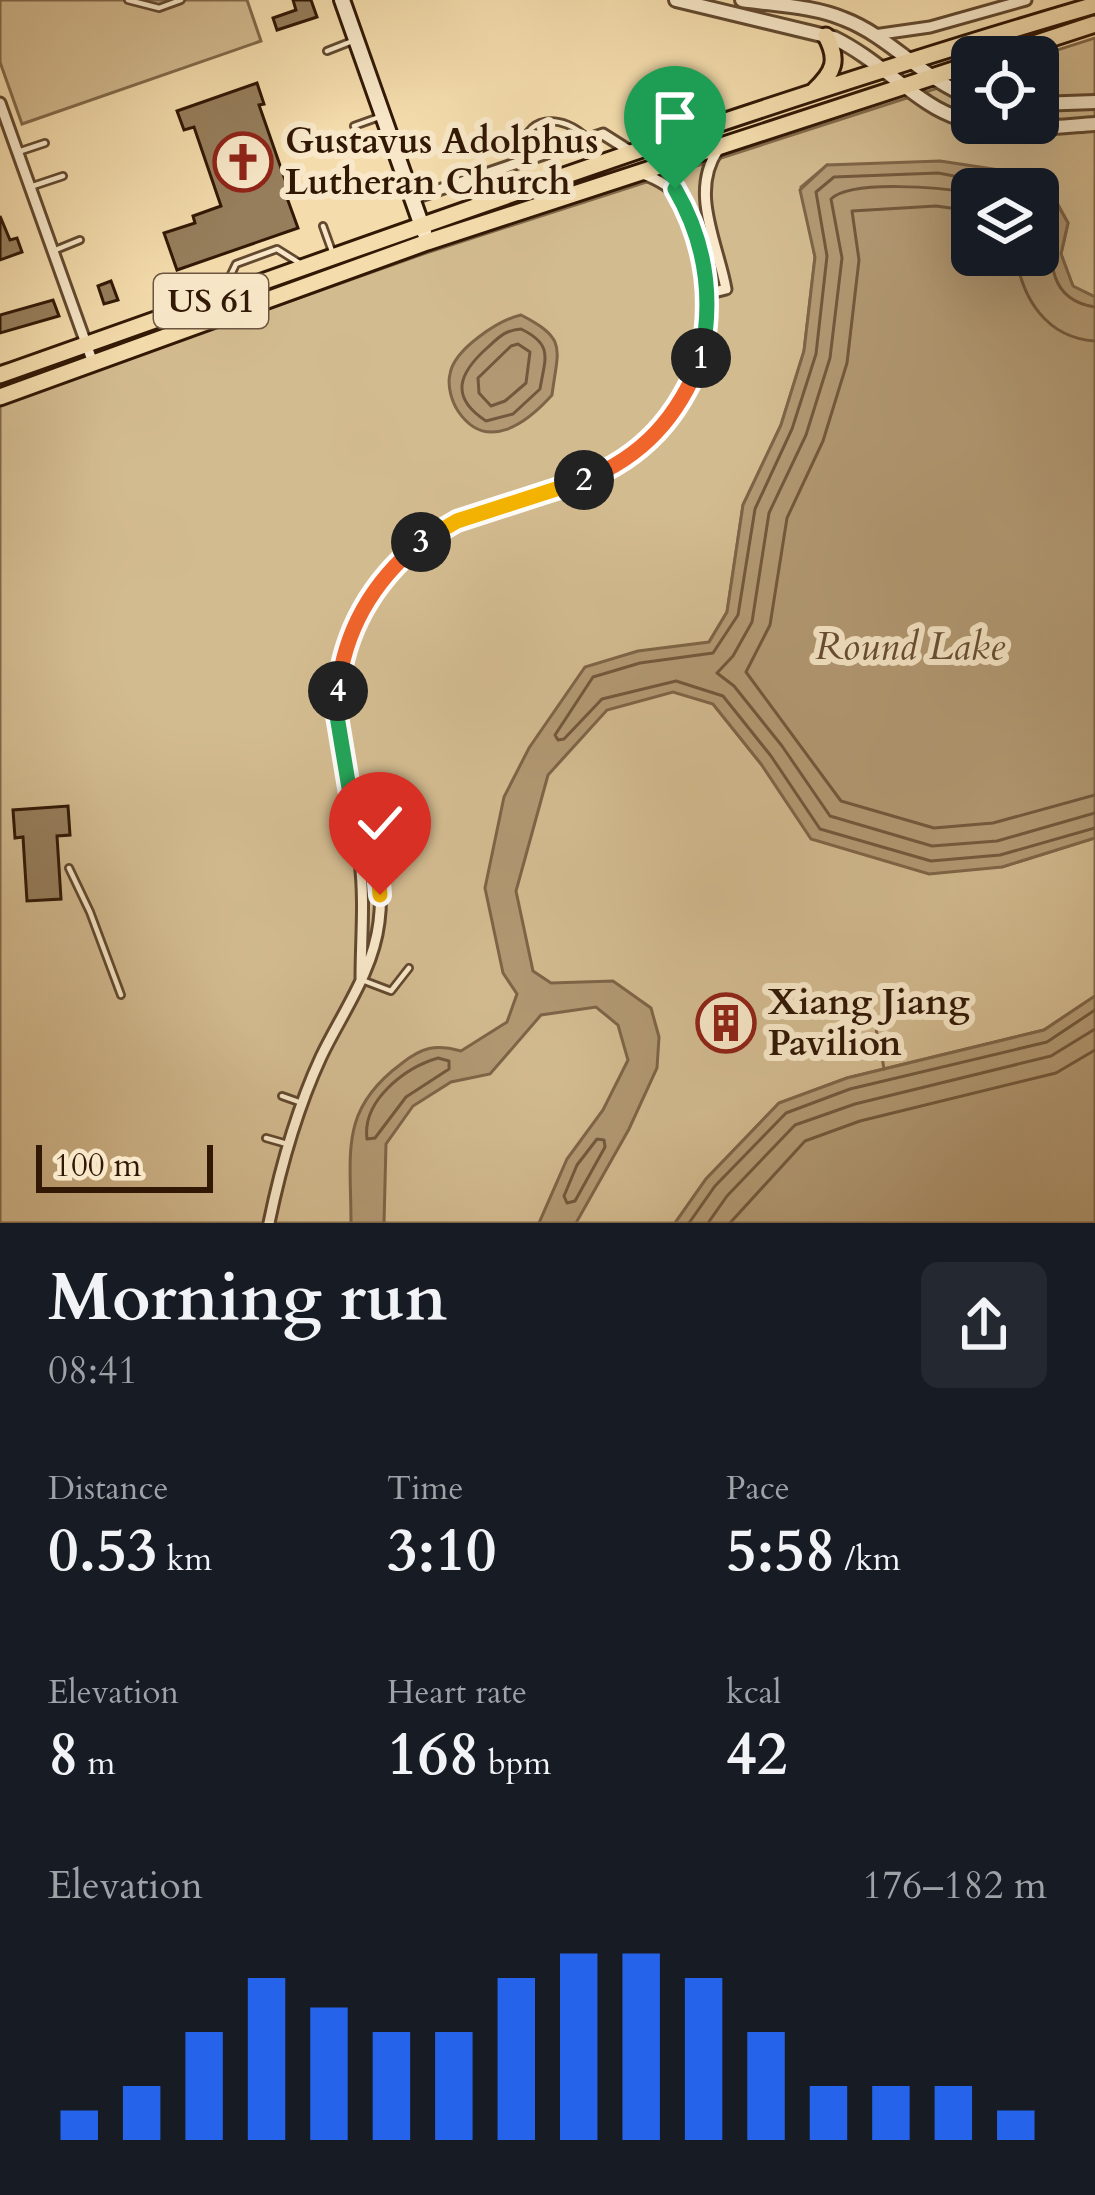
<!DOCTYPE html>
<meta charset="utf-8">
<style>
:root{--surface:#171b24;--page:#242831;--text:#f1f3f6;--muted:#9ea1a6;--accent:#2563eb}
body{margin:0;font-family:Cardo,serif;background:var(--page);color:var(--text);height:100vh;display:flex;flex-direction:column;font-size:45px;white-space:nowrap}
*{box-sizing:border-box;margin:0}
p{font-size:39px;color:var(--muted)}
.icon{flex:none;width:66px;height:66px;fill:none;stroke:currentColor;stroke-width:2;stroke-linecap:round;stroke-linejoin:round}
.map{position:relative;height:1223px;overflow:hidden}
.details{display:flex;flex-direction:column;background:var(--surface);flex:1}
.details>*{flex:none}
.fabs{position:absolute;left:951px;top:36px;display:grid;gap:24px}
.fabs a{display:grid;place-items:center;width:108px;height:108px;border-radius:18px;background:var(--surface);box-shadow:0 12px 48px #0002;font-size:60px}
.scale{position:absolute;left:36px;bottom:30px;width:177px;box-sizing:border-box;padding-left:12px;border:6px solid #311805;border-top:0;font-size:33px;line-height:42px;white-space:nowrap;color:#311805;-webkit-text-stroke:9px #f8e8c9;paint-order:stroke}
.pin{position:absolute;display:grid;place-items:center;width:102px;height:102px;color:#fff;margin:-123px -51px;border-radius:50% 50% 50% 0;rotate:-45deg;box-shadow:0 0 12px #0007}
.pin .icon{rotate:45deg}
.km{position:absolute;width:60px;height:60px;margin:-30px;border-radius:50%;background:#222;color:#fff;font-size:33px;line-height:60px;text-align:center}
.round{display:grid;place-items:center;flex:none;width:126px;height:126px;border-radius:18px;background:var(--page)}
.overview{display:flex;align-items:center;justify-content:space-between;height:204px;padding:0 48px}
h1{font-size:66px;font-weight:700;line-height:90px}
.figures{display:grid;grid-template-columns:repeat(3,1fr);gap:18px;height:204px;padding:12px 48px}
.figures div{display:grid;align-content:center}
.figures b{font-size:60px;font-weight:700}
.figures small{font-size:33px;font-weight:400}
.figures p{font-size:33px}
.chart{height:336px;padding:24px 48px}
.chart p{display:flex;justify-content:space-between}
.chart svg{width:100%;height:216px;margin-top:12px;stroke:var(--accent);stroke-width:6}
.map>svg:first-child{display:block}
.green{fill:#d3bb90;stroke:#826a4a;stroke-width:3}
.water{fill:#b29973;stroke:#7e6547;stroke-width:3;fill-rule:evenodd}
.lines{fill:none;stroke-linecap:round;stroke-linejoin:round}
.shore{stroke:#72583c;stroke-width:3}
.stream{stroke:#7e6547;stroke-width:3}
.building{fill:#967e5c;stroke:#311805;stroke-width:3}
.service-casing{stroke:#62492f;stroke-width:10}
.minor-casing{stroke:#62492f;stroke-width:15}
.tertiary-casing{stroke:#62492f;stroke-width:18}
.secondary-casing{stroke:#311805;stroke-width:20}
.primary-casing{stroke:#311805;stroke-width:21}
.service{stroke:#f8e8c9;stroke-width:4.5}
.minor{stroke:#f8e8c9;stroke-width:9}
.tertiary{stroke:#f8e8c9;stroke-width:12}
.secondary{stroke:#f8e8c9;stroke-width:14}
.primary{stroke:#f4dcac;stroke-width:15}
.split-1-casing{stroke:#fff;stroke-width:24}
.split-2-casing{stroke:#fff;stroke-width:24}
.split-3-casing{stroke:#fff;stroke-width:24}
.split-4-casing{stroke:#fff;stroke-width:24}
.split-5-casing{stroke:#fff;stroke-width:24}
.split-6-casing{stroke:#fff;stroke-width:24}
.split-1{stroke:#22a559;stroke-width:15}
.split-2{stroke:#f0652b;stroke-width:15}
.split-3{stroke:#f5b400;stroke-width:15}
.split-4{stroke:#f0652b;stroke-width:15}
.split-5{stroke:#22a559;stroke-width:15}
.split-6{stroke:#f5b400;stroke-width:15}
.labels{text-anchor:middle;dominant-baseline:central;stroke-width:12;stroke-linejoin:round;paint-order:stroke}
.shield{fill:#f8e8c9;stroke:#6d5640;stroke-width:3}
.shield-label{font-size:33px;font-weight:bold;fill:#311805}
.poi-label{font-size:36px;font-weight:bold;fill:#311805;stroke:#f8e8c9;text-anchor:start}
.water-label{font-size:39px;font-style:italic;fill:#654c31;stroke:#f8e8c9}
</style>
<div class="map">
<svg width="1095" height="1223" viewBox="0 0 1095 1223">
<rect width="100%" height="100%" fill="#f4dcac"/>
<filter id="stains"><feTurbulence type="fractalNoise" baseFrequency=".00167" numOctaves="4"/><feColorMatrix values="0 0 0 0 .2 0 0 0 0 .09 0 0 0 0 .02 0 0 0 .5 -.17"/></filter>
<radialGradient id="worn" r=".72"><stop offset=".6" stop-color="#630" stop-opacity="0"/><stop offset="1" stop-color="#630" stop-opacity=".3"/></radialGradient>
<path class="green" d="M0,0H247L261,41L22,124L0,62Z
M1095,38V297L1073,287L1061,254L1068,223L1049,188L827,165L801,187L815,257L804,351L781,425L743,505L727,612L709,642L713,704L761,764L1002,867L1095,838V996L1044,1030L847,1078L779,1103L706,1179L675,1223H0V404L423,254L972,77V123H1038L1035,57Z"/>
<path class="water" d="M940,161L1020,173L1048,188L1068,223L1061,254L1073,286L1095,297V838L1002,867L929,874L811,839L761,764L713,704L673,692L607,710L548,775L516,891L533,971L551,983L613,981L651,1008L659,1037L657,1068L629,1129L576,1223H539L567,1159L603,1110L628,1060L618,1025L596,1007L541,1015L490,1074L451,1082L413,1106L386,1144L384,1223H351C351,1152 339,1110 401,1064C422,1047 435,1044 461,1051L507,1022L517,994L503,973L485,888L504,797L529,748L585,667L638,651L709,642L727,612L743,505L781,425L804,351L815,257L800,190L827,165ZM1038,189V255H972V189Z
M521,315C568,339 558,348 552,395C526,424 486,453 458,411C452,402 447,386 450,374C454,349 499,320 521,315Z
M1095,996V1223H675L706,1179L779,1103L847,1078L1044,1030Z"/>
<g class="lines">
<path class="shore" d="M1025,189L938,173L834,177L816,192L827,256L816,354L792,429L755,509L738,615L713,653L640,663L593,677L555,735L558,740L564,739L602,699L676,681L723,696L771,756L820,829L931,861L1000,855L1095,828
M972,193C943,188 852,179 831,199L842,258L830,358L806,435L769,513L752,622L733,656L717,673L734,686L782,746L830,816L932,846L997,841L1095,813
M1038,196L1055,224C1048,261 1049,300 1095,307
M972,211L936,206L852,211L859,260L847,363L823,441L787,518L770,625L746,672L841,801L934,828L993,823L1095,795
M1016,255C1022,299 1047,338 1095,341
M521,329C554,345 545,358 540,389L513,414L486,421C449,397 459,373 487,348C499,337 505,330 521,329Z
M518,344L530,352L526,383L505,401L491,406L479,393L478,378L511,346Z
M438,1058L449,1061V1069L406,1097L375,1138L367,1139C362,1101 404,1068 438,1058Z
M597,1139L604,1140L605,1147L575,1201L567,1203L564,1196L577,1165Z
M689,1223L715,1186L786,1113L850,1089L1047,1042L1095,1010
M708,1223L727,1196L795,1125L855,1104L1051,1056L1095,1029
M730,1223L805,1141L860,1121L1056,1073L1095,1050"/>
<path class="stream" d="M875,1016L877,1036
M882,1057L884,1069"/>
</g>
<path class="building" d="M293,0H311L317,17L277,30L273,18L296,10Z
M257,83L264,104L259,105L290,194L286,195L298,228L177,270L164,233L195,223L193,216L221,206L194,127L184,130L177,111Z
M0,216L10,240L17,238L22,252L0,260Z
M111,281L118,300L104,304L98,286Z
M53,300L59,316L0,333V315Z
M68,806L70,835L57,836L61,899L27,901L23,837L15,838L13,810Z"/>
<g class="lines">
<defs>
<path id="service" d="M128,0L159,8L181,0
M327,51L355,40
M354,126L382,116
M18,152L45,143
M523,157C520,113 564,113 588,139
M30,187L63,176
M323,226L333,254
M53,251L80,240
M223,291L236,264L277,249L301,264
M69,868L90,912L121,995
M362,980L391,991L409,968
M282,1096L299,1102
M266,1138L287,1144"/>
<path id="minor" d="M874,35L930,27L1026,0
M0,103L93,363
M412,199L603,134L633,153
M710,293L726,289C718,244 689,192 718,150
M361,979C361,939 365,901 360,861C351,782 316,694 357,619C372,590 393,561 420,542C519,473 630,510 692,378C710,341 713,303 703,263C691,215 690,190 640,173
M269,1223C281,1165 296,1111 321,1057C342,1013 373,972 379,922C384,884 376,842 370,803L352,805"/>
<path id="tertiary" d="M676,0L834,38C869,55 896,82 928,103C980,137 1037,128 1095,124
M742,0C775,5 813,6 844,19C891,37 922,79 972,98
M1038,104L1095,102"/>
<path id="secondary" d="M342,0L424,232"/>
<path id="primary" d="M994,57L1095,24
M815,90C834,72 839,60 826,36
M0,375C363,247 725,113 1095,5
M0,397L427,242L972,64"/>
</defs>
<use href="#service" class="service-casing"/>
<use href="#minor" class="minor-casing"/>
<use href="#tertiary" class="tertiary-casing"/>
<use href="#secondary" class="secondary-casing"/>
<use href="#primary" class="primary-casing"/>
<use href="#service" class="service"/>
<use href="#minor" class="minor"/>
<use href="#tertiary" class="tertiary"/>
<use href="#secondary" class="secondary"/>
<use href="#primary" class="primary"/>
</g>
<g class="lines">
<defs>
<path id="split-1" d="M675,189C706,242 714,298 701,358"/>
<path id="split-2" d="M584,480C643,457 679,416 701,358"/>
<path id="split-3" d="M421,542L457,521L584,480"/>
<path id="split-4" d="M338,691C344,630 373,581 421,542"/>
<path id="split-5" d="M338,691L337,716L352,806L370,803L376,845"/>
<path id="split-6" d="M376,845L380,895"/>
</defs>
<use href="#split-1" class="split-1-casing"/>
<use href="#split-2" class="split-2-casing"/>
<use href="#split-3" class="split-3-casing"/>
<use href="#split-4" class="split-4-casing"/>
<use href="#split-5" class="split-5-casing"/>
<use href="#split-6" class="split-6-casing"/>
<use href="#split-1" class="split-1"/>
<use href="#split-2" class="split-2"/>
<use href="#split-3" class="split-3"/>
<use href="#split-4" class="split-4"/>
<use href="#split-5" class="split-5"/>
<use href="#split-6" class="split-6"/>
</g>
<defs>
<symbol id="church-ring" viewBox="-11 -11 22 22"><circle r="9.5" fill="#f8e8c9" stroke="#8f2418" stroke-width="1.5"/><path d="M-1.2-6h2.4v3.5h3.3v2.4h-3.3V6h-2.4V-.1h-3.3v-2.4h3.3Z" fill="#8f2418"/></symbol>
<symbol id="building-ring" viewBox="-11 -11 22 22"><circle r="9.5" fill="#f8e8c9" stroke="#8f2418" stroke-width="1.5"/><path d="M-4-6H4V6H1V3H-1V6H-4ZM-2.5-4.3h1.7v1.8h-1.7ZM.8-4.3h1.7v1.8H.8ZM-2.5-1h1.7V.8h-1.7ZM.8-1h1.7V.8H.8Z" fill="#8f2418"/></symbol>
</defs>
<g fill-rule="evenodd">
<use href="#church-ring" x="210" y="129" width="66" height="66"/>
<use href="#building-ring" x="693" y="990" width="66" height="66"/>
</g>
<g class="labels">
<rect class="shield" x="154" y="274" width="114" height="54" rx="9"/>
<g class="shield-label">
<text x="211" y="301">US 61</text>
</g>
<g class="poi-label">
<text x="285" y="141">Gustavus Adolphus<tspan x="285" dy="41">Lutheran Church</tspan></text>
<text x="768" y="1002">Xiang Jiang<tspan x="768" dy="41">Pavilion</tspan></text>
</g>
<g class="water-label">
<text x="910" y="646">Round Lake</text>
</g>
</g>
<rect width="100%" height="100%" filter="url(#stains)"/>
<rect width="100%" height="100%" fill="url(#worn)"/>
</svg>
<div class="fabs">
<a><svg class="icon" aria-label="locate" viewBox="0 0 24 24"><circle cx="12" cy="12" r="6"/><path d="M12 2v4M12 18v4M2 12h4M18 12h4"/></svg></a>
<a><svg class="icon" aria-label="layers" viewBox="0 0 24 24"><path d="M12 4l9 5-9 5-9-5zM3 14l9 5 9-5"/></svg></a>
</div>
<div class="scale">100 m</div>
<div class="pin" style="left:675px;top:189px;background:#1e9e55"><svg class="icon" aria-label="arrive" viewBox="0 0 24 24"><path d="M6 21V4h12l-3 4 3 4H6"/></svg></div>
<div class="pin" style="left:380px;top:895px;background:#d93025"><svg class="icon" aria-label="check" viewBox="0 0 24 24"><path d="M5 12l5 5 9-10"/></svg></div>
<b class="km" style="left:701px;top:358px">1</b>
<b class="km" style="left:584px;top:480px">2</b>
<b class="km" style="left:421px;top:542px">3</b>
<b class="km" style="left:338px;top:691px">4</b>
</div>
<section class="details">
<div class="overview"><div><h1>Morning run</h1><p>08:41</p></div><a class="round"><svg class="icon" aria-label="share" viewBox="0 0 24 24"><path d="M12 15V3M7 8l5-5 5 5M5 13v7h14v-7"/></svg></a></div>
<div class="figures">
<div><p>Distance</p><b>0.53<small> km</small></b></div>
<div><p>Time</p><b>3:10</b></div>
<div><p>Pace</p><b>5:58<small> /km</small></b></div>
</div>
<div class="figures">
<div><p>Elevation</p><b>8<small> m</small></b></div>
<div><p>Heart rate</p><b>168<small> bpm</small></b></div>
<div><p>kcal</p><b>42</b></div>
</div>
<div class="chart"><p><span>Elevation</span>176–182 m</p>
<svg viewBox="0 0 160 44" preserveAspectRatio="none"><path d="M5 44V38M15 44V33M25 44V22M35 44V11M45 44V17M55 44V22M65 44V22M75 44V11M85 44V6M95 44V6M105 44V11M115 44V22M125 44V33M135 44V33M145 44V33M155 44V38"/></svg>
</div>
</section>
